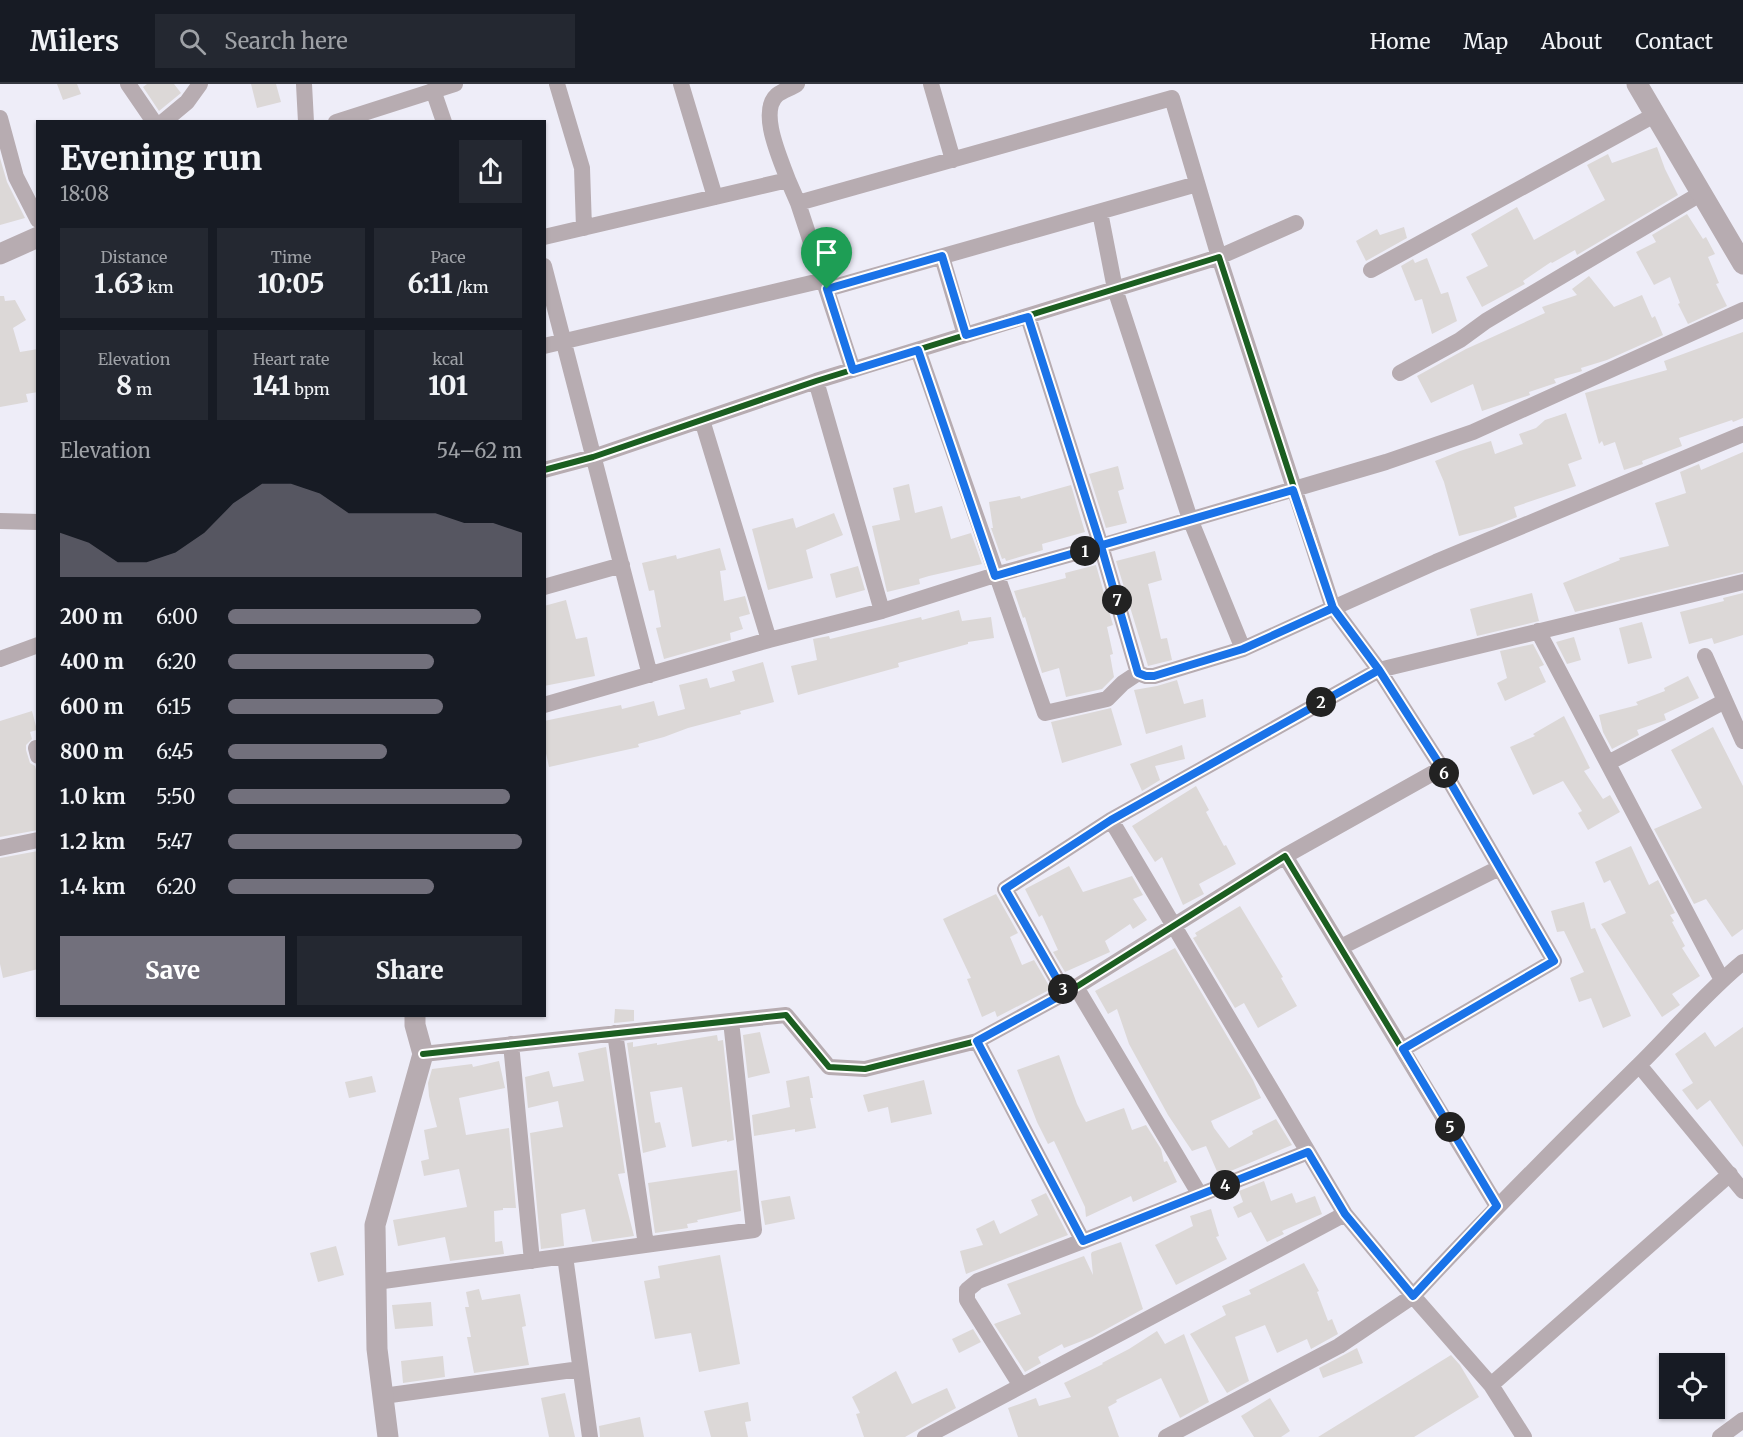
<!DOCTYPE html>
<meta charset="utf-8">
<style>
:root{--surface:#171b24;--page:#242831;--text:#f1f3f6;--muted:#9ea1a6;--line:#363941;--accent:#72707c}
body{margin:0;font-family:Merriweather,serif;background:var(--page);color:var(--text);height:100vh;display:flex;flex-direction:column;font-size:22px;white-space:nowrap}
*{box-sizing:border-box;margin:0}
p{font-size:20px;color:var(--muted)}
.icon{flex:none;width:33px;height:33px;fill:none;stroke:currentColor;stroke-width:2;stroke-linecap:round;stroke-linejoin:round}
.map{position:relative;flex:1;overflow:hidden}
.drawer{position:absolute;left:36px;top:36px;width:510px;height:897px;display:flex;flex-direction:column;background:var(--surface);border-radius:0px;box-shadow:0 2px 4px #0004}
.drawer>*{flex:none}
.controls{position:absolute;left:1659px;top:1269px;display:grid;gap:12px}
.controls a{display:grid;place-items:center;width:66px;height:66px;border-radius:0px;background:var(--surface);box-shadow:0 2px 4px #0004;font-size:30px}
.pin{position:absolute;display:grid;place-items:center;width:51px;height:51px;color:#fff;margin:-62px -26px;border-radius:50% 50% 50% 0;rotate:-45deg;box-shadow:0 0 6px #0007}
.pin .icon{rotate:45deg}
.km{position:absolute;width:30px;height:30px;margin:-15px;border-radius:50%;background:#222;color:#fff;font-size:16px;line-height:30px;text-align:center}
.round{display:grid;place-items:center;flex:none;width:63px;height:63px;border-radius:0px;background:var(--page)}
.summary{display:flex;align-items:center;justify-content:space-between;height:102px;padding:0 24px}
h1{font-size:33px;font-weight:800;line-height:45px}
.stats{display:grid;grid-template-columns:repeat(3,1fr);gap:9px;height:102px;padding:6px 24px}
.stats div{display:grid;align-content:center;border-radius:0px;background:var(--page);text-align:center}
.stats b{font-size:26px;font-weight:800}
.stats small{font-size:16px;font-weight:400}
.stats p{font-size:16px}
.chart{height:168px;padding:12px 24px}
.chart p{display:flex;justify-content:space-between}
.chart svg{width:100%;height:108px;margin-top:6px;fill:var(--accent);opacity:.7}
.action{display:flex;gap:12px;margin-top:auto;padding:12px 24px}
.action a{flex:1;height:69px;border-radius:0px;background:var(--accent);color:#fff;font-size:24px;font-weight:800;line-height:69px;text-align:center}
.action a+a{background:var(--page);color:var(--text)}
ul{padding:0 24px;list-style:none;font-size:20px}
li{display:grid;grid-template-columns:96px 72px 1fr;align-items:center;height:45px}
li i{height:15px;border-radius:8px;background:var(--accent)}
header{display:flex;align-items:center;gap:36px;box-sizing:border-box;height:84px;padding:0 30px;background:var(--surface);border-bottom:2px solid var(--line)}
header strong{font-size:28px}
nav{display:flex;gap:33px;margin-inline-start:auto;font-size:21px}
.search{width:420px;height:54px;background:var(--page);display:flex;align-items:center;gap:15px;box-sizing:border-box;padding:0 21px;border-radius:0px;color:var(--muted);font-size:22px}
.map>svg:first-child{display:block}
.building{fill:#dcd8d7}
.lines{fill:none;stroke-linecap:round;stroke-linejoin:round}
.minor{stroke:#b7acb1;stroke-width:16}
.tertiary{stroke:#b7acb1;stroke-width:21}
.cycleway-casing{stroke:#fff;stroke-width:10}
.cycleway{stroke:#1b5e20;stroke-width:6}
.route-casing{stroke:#fff;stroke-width:12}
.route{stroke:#1a73e8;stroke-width:8}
</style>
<header>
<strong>Milers</strong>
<div class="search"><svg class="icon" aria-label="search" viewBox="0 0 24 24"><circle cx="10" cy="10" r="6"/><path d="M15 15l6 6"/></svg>Search here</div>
<nav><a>Home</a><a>Map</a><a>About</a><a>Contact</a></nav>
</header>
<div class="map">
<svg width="1743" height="1353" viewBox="0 0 1743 1353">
<rect width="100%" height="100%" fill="#eeedf8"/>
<path class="building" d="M57,0H77L81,10L63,16Z
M147,0H174L181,9L159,27L143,3Z
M251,0H276L281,18L257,24Z
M1657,63L1665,85L1678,111L1577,171L1575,166L1552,179L1551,178L1523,197L1525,200L1482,223L1466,193L1488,182L1471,150L1517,123L1534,156L1605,116L1587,81L1608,70L1612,79Z
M0,74L7,98L25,134L0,141Z
M1687,130L1703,155L1706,153L1715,170L1708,173L1719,199L1716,200L1727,222L1688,240L1678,220L1680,219L1670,193L1654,201L1636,168L1656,158L1652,151Z
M1404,143L1407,154L1366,177L1356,157L1377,145L1380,151Z
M1427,174L1441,210L1448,208L1457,237L1432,250L1422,215L1415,217L1401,182L1413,175L1415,179Z
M1589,192L1614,223L1642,211L1652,234L1655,232L1663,251L1607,276L1581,284L1582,287L1579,288L1554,295L1556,299L1529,308L1530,311L1482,327L1473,300L1431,319L1417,292L1466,265L1545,229L1542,223L1577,211L1572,205Z
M0,212H4L5,217L15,216L26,236L13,244L20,268L38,265V308L26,310L28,318L0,323Z
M1743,248V334L1733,338L1732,336L1679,354L1682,362L1642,377L1643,380L1624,386L1615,358L1604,362L1602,357L1599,360L1585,309L1667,286L1664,277Z
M1566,329L1582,375L1568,380L1576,402L1514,423L1517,433L1492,443L1459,452L1444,398L1435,377L1460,367L1491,357L1495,370L1523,360L1519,350L1536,344L1545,336Z
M1743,368V488L1575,528L1563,499L1620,476L1619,474L1669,462L1655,419L1686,409L1680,388L1699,380L1701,386Z
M1118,382L1124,405L1118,407L1127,439L1106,444L1089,390Z
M909,400L915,429L942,422L951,455L971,449L982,480L929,492L919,495L920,500L887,508L872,442L900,436L893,404Z
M1071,401L1085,448L1042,460L1043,466L1006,477L1005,474L1002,475L991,444H993L989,418L1020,412L1021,415Z
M834,429L843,451L806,466L813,494L768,506L752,445L793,434L796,444Z
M720,464L726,486L720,487L724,517L745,512L750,530L739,533L743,545L730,549L731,556L664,575L656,544L661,543L654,506L649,507L642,479L676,471L677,475Z
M1155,467L1162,496L1148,500L1161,555L1167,554L1172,576L1148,582L1116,477Z
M1096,481L1113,541L1107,543L1113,570L1110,571L1114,593L1102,605L1066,613L1059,584L1042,589L1025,533L1023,534L1014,507L1066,494L1065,489Z
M858,482L865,506L836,514L830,490Z
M1532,509L1539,537L1477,552L1470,525Z
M1743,509V551L1714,560L1712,554L1689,560L1680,528L1724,517L1723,514Z
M566,516L576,555L587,553L595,592L544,602V522Z
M959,526L962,537L991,533L994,554L968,558V560L898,579L899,583L798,611L791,582L817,576L813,555L829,552L830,555L921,533L922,536Z
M1642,538L1652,574L1628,580L1619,544Z
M1574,553L1581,576L1567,580L1556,558Z
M1533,560L1544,581L1539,583L1546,598L1505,617L1497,599L1507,594L1500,567Z
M763,578L774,618L740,627L741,630L688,644L664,653L638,660L639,663L549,683L544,660V637L621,621L622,625L654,617L658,632L685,625L679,601L707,594L710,604L735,597L732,587Z
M1688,592L1699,614L1664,630L1666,636L1637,646L1639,651L1612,665L1603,648L1599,631L1638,621L1636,618L1665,607L1664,604Z
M1177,596L1184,620L1203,615L1206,633L1146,650L1134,606L1157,602Z
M1111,624L1122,661L1062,679L1051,638Z
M32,627L37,646L30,648L32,655L26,661V666L30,679L35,682L38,693V746L0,753V637Z
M1564,632L1590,684L1584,687L1603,715L1610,711L1620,728L1588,746L1578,729L1582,727L1563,697L1533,711L1510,663L1535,652L1533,650Z
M1713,643L1743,702V845L1732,853L1706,815L1694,820L1654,745L1702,724L1671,666Z
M1182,661L1185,675L1155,682L1160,696L1142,707L1130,680Z
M1196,702L1209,726L1206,728L1224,762L1226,761L1236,780L1199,800L1204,810L1183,821L1162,773L1155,778L1132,742Z
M1631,762L1649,801L1658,796L1675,829L1670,831L1674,837L1672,838L1685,862L1682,864L1700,892L1672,910L1680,921L1662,933L1601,840L1626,829L1610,796L1604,799L1595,778Z
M38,767V885L3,894L0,880V774Z
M1069,782L1083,808L1132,792L1143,811L1133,815L1147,836L1133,845L1130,840L1105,857L1110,868L1065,888L1053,868L1058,866L1042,831L1039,833L1025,805Z
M996,810L1018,849L1010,853L1022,881L1034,876L1051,905L997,933L995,927L982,933L967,895L971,894L943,835Z
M1584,818L1591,845L1595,844L1631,932L1603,944L1591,914L1579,918L1570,894L1584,888L1564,847L1557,848L1551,827Z
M1240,822L1283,893L1281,894L1297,922L1258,944L1244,919L1235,924L1193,854L1197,852L1195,849Z
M1175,864L1253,996L1261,1014L1211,1037L1214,1044L1229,1064L1253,1050L1252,1047L1276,1035L1292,1061L1219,1092L1206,1062L1192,1067L1168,1031L1129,960L1117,925L1108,930L1095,907Z
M615,925L634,926V937L614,939Z
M1743,943V1063L1710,1016L1697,1026L1682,1006L1693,999L1675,970L1705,948L1715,963Z
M760,948L770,989L748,994L743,951Z
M717,951L718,957L723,956L734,1056L727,1058V1056L692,1063L682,1003L650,1008L655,1039L660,1038L666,1063L643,1069L627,959L633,958V963L657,959V961Z
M606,963L625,1089L618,1090L634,1152L592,1158L585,1125L561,1130L564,1162L541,1165L530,1049L563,1043L558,1017L528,1024L525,993L549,987L553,1003L584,997L578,969Z
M1059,971L1077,1020L1086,1038L1124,1024L1132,1046L1146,1041L1161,1065L1164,1078L1167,1077L1177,1098L1133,1118L1131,1112L1086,1133L1085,1123L1054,1057L1048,1060L1037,1038L1017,986Z
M499,977L505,1004L459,1014L466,1051L509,1044L516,1124H503V1126L494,1127L495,1158L502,1157L504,1170L450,1177L445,1153L398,1162L393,1136L467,1123L459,1085L424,1092L421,1077L429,1075L424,1046L437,1043L429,1012L428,999L432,985L472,980L473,983Z
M372,992L376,1008L349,1014L345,998Z
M809,992L813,1014H810L816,1044L795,1048V1045L754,1052L752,1031L790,1023L786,997Z
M924,996L932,1030L891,1039L888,1023L868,1028L863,1011Z
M737,1086L741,1127L697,1136L698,1138L687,1140L688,1144L655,1149L648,1099Z
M1264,1097L1271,1117L1292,1109L1296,1119L1315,1112L1322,1130L1282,1147L1284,1150L1267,1158L1251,1128L1238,1134L1233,1123L1243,1118L1239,1107Z
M1046,1109L1068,1151L966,1190L960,1167L983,1161L976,1145L994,1136L1000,1150L1038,1131L1031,1116Z
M790,1112L795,1135L765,1141L761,1117Z
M1211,1125L1219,1152L1216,1153L1227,1175L1176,1201L1155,1161L1193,1142L1190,1132Z
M1121,1158L1143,1225L1092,1253L1064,1264L1062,1260L1038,1273L1041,1279L1025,1288L994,1240L1021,1230L1007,1200L1084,1172L1093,1191L1091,1170L1092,1168Z
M336,1162L344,1191L318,1198L310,1169Z
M720,1171L740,1280L699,1288L691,1249L655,1255L644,1197L660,1194L658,1182Z
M1304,1179L1319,1207L1317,1208L1328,1237L1332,1235L1338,1250L1311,1265L1307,1255L1277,1269L1265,1241L1235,1253L1249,1297L1227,1309L1190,1250L1226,1231L1222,1222L1251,1210L1249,1206Z
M479,1205L482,1216L520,1210L526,1242L522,1243L529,1281L474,1289L467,1253H471L465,1223H469L466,1208Z
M431,1218L433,1242L395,1245L392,1221Z
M973,1245L981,1258L959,1269L952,1255Z
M1157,1247L1165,1260L1184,1250L1209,1318L1180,1334L1161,1294L1116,1316L1117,1318L1108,1323L1119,1353H1018L1008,1324L1036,1314L1039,1322L1071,1313L1064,1299L1103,1280L1102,1279L1129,1265Z
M1357,1264L1363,1279L1323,1294L1319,1284Z
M1451,1271L1460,1281L1479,1313L1414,1353H1318Z
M443,1272L445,1293L403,1299L401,1277Z
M896,1287L912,1320L947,1304L956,1324L905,1353H864L856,1330L860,1329L852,1313Z
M565,1309L575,1353H549L541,1314Z
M1270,1314L1290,1347L1281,1353H1254L1241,1332Z
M748,1318L751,1337L745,1338L748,1353H711L704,1327Z
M640,1333L644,1353H600L599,1342Z"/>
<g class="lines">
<path class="minor" d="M128,0L154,38
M304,0L306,38
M557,0L582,84L584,144
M681,0L715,113
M931,0L953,76
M433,6L444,38
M0,34L16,93L38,136
M163,38L187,18L200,0
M336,38L455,0
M788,96C781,76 758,28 777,11C782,7 791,4 797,0
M1100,128L1115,205L1190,435L1243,565
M544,153L788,96L798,119
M942,173L965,251
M544,182L650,591
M1371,186L1649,34
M827,205L1197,100
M544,262L824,196
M918,266L1045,629L1107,615L1123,599L1138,589
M853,286L798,119L1172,14L1219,173L1296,139
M1400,289L1460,256L1486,237L1695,113
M816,297L882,527
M702,336L769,556
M544,386L593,373L816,297L1219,173L1333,524L1243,565L1154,592H1146L1138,589L1101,462L1028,233
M0,437L38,438
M544,503L622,481
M1538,547L1722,896
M1705,572L1743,657
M0,575L38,561
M544,621L769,556L882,527L995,491L1101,462L1386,378L1473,348L1743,226
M36,664L38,672
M1608,679L1725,617
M1442,684L1379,586L1333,524L1436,478L1743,350
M1111,736L1345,1130L1413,1212L1339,1262L1166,1353
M0,764L38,756
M1285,772L1442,684L1554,877L1403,965
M1341,863L1499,784
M1076,903L1200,1111
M1065,909L1005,805L1111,736L1379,586L1743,498
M615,949L646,1161
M977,957L1083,1157
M511,960L532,1177
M423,970L786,931L829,983L865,985L977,957L1076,903L1285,772L1497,1122
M1639,981L1743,1107
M565,1172L590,1353
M376,1198L754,1146L731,937
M1491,1301L1730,1090
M1021,1302L967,1216V1206L978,1197L1083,1157L1308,1068
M383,1312L580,1285
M925,1353L1345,1130
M1524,1353L1491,1301L1413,1212C1485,1134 1560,1059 1636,984C1672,949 1704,910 1743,878
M1720,1353L1743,1336"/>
<path class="tertiary" d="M1637,0L1743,180
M0,170L38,153
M388,1353L377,1265L375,1141L423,970L415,941V932"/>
<defs>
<path id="cycleway" d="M544,386L593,373L816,297L1219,173L1333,524L1243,565L1154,592H1146L1138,589L1101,462L1028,233
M423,970L786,931L829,983L865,985L977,957L1076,903L1285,772L1497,1122"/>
</defs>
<use href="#cycleway" class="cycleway-casing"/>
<use href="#cycleway" class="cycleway"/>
</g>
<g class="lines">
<defs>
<path id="route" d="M827,205L853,286L918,266L995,492L1293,406L1333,524L1379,586L1111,736L1005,805L1065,909L977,957L1083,1157L1308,1068L1345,1130L1413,1212L1497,1122L1403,965L1554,877L1442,684L1379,586L1333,524L1243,565L1154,592H1146L1138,589L1101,462L1028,233L966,251L942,172L827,205"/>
</defs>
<use href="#route" class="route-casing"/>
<use href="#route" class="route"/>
</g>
</svg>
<div class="controls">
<a><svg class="icon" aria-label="locate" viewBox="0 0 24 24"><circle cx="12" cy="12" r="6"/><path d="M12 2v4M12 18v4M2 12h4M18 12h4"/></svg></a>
</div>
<div class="pin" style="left:827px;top:205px;background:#1e9e55"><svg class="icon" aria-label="arrive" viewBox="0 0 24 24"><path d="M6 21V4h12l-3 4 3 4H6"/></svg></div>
<b class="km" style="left:1085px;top:467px">1</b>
<b class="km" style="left:1321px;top:618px">2</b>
<b class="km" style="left:1063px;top:905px">3</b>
<b class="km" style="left:1225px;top:1101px">4</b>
<b class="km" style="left:1450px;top:1043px">5</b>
<b class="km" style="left:1444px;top:689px">6</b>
<b class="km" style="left:1117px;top:516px">7</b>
<section class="drawer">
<div class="summary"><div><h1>Evening run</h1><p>18:08</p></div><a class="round"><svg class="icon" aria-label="share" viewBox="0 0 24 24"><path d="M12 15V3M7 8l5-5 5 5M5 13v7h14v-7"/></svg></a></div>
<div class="stats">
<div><p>Distance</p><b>1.63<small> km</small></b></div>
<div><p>Time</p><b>10:05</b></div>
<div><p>Pace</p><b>6:11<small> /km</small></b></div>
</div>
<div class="stats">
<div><p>Elevation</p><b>8<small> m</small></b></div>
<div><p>Heart rate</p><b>141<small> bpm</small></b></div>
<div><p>kcal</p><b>101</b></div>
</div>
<div class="chart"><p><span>Elevation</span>54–62 m</p>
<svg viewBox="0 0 160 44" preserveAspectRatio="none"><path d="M0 44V26L10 30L20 38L30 38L40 34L50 26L60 14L70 6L80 6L90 10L100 18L110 18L120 18L130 18L140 22L150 22L160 26V44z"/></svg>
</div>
<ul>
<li><b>200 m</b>6:00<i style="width:86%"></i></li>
<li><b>400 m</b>6:20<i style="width:70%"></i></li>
<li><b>600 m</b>6:15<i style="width:73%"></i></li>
<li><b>800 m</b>6:45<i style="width:54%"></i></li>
<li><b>1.0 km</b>5:50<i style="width:96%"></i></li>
<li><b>1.2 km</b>5:47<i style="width:100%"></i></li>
<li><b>1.4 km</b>6:20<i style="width:70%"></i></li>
</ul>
<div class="action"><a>Save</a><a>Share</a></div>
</section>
</div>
